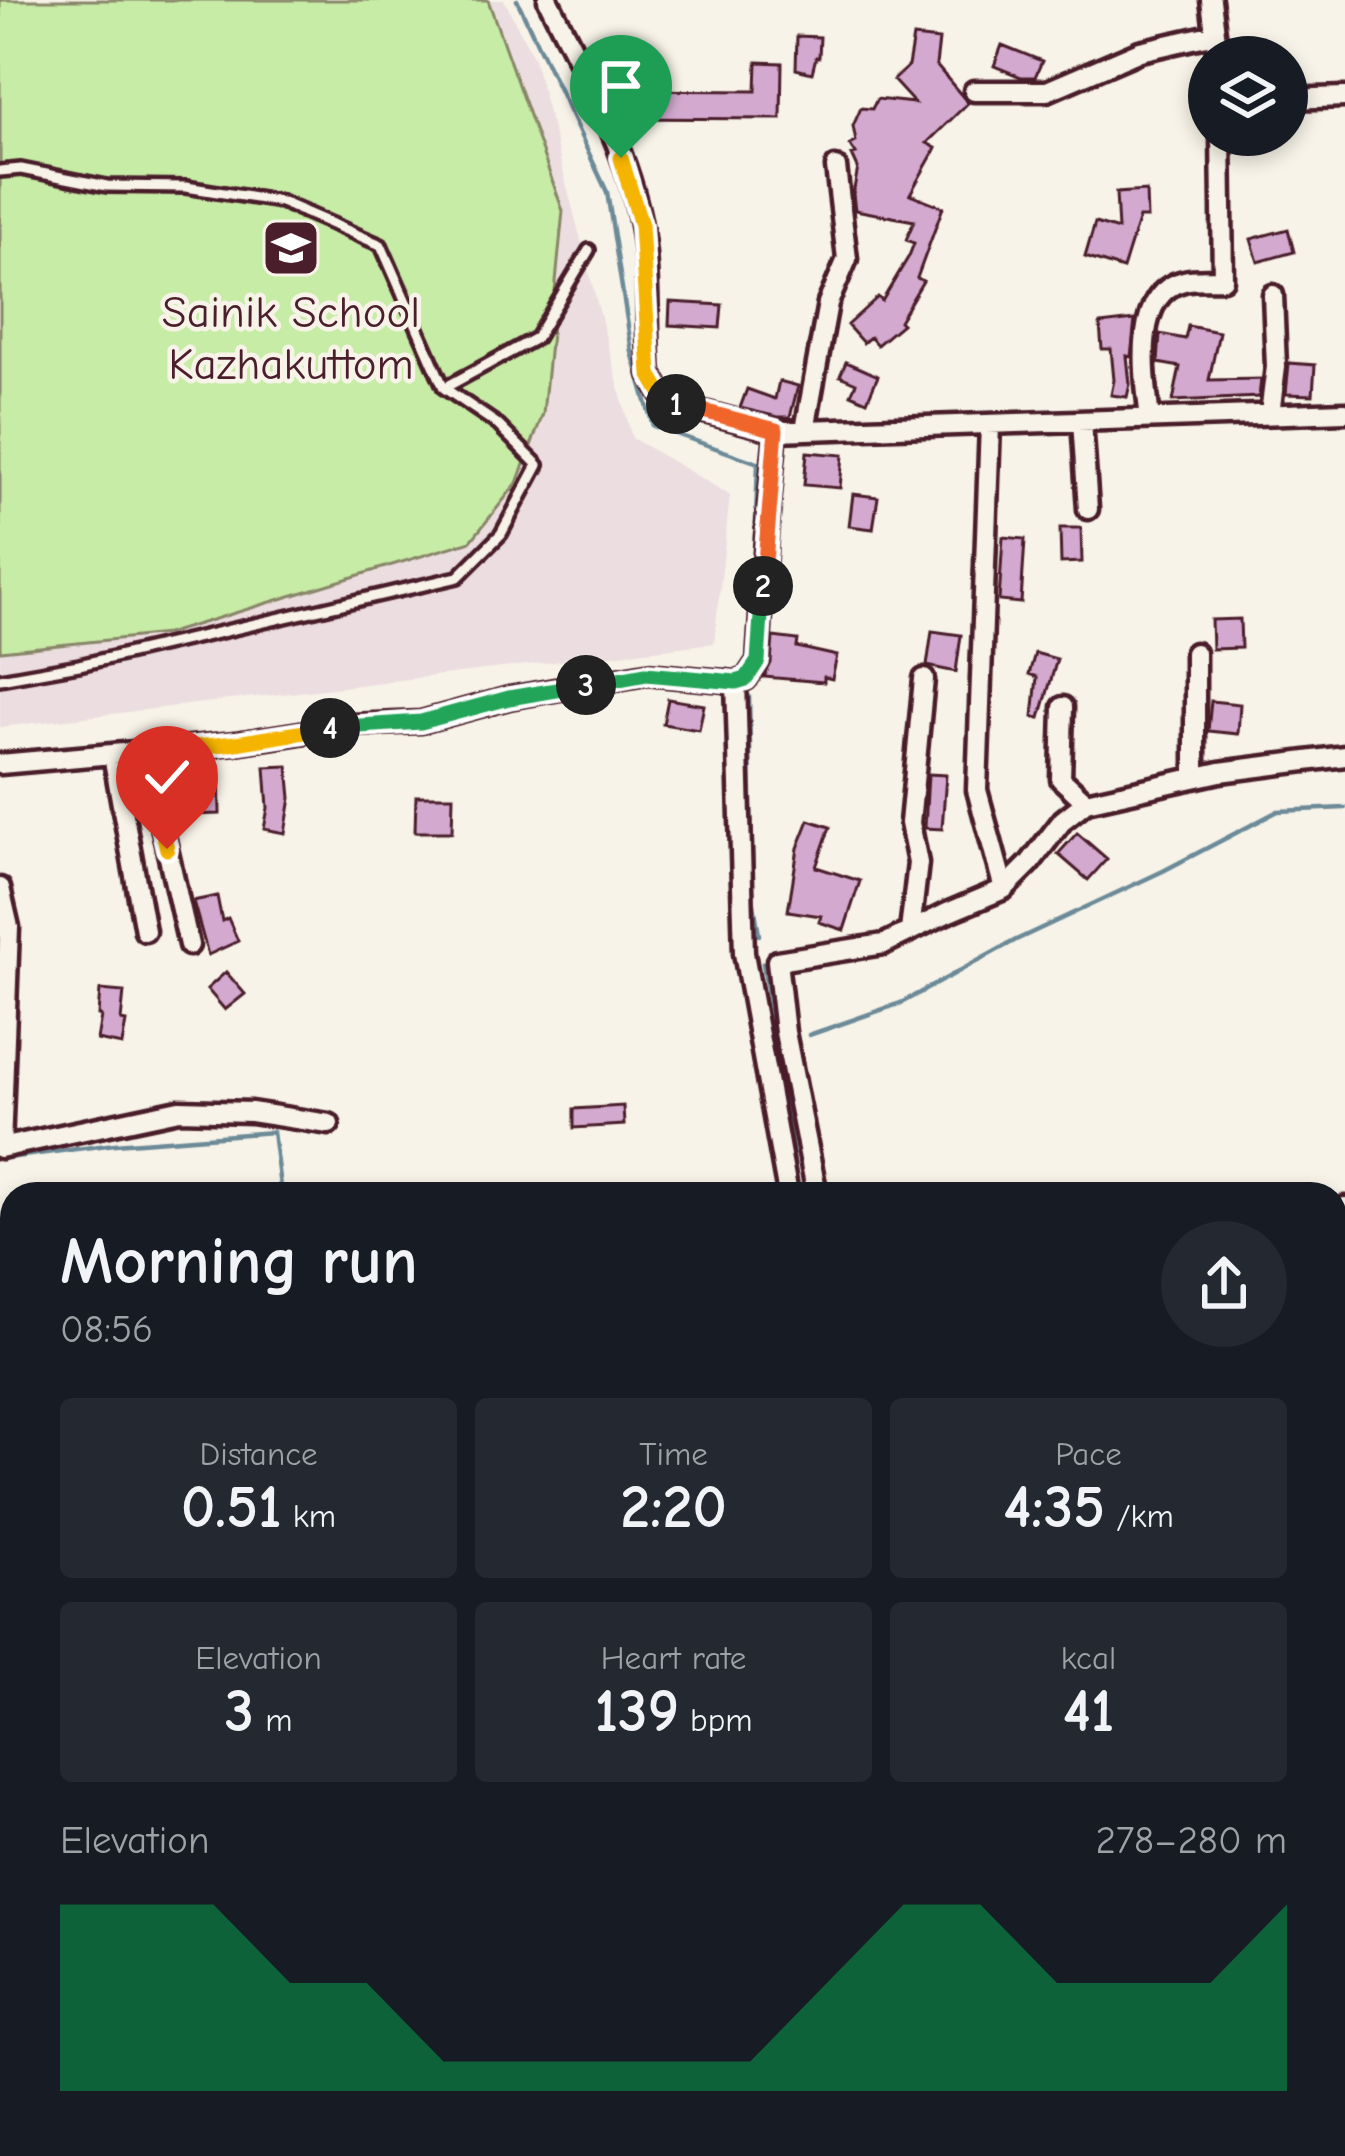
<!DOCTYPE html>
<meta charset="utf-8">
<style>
:root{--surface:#171b24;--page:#242831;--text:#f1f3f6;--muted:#9ea1a6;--accent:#0b8043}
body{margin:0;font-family:"Comic Neue",sans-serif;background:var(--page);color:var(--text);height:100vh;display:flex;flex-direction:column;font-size:45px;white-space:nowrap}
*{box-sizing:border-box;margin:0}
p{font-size:39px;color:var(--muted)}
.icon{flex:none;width:66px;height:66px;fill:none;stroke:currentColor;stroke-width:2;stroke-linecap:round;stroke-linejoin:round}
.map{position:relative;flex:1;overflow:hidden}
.sheet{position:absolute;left:0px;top:1182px;width:1347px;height:975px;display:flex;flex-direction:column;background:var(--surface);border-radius:36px 36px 0 0;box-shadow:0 6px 18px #0003}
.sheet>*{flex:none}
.tools{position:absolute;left:1188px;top:36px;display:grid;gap:24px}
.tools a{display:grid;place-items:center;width:120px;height:120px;border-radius:50%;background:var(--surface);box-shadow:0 6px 18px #0003;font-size:60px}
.pin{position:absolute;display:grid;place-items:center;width:102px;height:102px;color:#fff;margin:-123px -51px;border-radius:50% 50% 50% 0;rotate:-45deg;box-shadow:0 0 12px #0007}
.pin .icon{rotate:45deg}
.km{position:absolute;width:60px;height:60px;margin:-30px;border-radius:50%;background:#222;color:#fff;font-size:33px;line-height:60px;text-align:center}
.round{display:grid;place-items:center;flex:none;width:126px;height:126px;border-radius:63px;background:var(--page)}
.summary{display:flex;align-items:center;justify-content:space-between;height:204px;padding:0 60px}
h1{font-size:66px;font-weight:800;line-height:90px}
.figures{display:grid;grid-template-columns:repeat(3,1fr);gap:18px;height:204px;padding:12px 60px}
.figures div{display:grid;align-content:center;border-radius:12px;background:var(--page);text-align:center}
.figures b{font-size:60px;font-weight:800}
.figures small{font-size:33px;font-weight:400}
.figures p{font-size:33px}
.chart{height:336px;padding:24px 60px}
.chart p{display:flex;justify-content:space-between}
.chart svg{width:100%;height:216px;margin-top:12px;fill:var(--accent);opacity:.7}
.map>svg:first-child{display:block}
.built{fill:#ecdde0}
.green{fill:#c7eca6;stroke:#888668;stroke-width:3}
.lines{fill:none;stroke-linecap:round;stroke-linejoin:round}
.stream{stroke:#6c8a98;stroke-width:4.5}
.building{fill:#d3a9cf;stroke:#4a1f2b;stroke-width:3}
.service-casing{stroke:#4a1f2b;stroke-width:18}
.minor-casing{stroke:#4a1f2b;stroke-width:27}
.tertiary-casing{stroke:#4a1f2b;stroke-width:33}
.trunk-casing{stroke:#4a1f2b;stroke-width:39}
.service{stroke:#f7f3e8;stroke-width:9}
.minor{stroke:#f7f3e8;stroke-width:18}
.tertiary{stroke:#f7f3e8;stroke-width:24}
.trunk{stroke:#f7f3e8;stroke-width:30}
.split-1-casing{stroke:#fff;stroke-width:24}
.split-2-casing{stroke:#fff;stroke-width:24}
.split-3-casing{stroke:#fff;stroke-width:24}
.split-4-casing{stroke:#fff;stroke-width:24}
.split-5-casing{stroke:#fff;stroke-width:24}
.split-1{stroke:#f5b400;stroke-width:15}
.split-2{stroke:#f0652b;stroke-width:15}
.split-3{stroke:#22a559;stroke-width:15}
.split-4{stroke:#22a559;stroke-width:15}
.split-5{stroke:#f5b400;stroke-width:15}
.labels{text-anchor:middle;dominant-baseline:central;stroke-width:9;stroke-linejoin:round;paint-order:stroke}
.poi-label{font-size:45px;fill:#4a1f2b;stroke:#f7f3e8}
</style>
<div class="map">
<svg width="1345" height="2156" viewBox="0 0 1345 2156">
<rect width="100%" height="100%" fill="#f7f3e8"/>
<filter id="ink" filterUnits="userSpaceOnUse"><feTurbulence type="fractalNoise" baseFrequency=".00833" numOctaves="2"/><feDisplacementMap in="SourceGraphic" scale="24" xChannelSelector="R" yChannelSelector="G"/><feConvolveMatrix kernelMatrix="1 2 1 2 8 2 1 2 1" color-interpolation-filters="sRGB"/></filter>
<g filter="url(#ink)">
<path class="built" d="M0,0H504L534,59L632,438L730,495L714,643L0,727Z"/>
<path class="green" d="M0,0H488L563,211L543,414L517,483L471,541L166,634L0,651Z"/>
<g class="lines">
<path class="stream" d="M517,0L607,192L632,352L653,426L758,463L753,603
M749,696L753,898L759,935
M763,963L799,1194
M809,1035L901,1003L1016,940L1163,871L1278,811L1345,808
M0,1159L115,1144L273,1132L281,1194
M0,1553H12"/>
</g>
<path class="building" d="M797,36L820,37L819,57H816L812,73L796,69Z
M913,37L939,40L936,65L968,103L927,143L936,148L910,194L943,207L917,278L923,281L899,321L902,324L877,345L870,337L863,343L847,325L878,297L882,301L909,256L914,243L906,240L914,221L855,210L853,194L858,168L852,155L856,154L850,145L856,142L853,126L861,108L872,109L877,99L914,103L893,80L908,66Z
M1002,45L1042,61L1035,77H1021L994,66Z
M757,62L782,63L781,119L620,118L619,114V90L756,91Z
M1146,191L1147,218H1139L1123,269L1085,257L1095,223L1118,230L1116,193Z
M1288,229L1294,252L1258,262L1251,239Z
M670,302L722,305L720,328L669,325Z
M1135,320L1131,357L1127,356L1130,384L1127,397L1111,395L1114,380L1111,349H1102L1100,324Z
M1188,326L1219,332L1209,380L1261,379L1259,397L1173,401L1180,367L1158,363L1160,334L1185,339Z
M846,362L878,376L867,401L851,394L856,383L840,376Z
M1289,363L1315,365L1313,395L1286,394Z
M779,381L798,386L790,417H778L740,408L747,389L775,399Z
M807,452L843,455L840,488L804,485Z
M853,494L878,497L873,529L849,526Z
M1060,528H1081L1082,562L1061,563Z
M1003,537L1025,539L1021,603L999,601Z
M1240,619L1241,648L1212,649L1211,620Z
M932,631L961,635L956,672L927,666Z
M773,637L798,640L797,647L837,656L832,679L824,677V682L764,677L771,663Z
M1035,653L1057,659L1040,718L1033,717L1037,677L1029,674Z
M668,699L704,705L699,730L663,724Z
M1211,701L1240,704L1238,734L1208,731Z
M219,765L220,814L188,815L186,766Z
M288,766L291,798L285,833L264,829L268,808L265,767Z
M928,774L946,775L942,829L925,828Z
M416,796H453L452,832H415Z
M809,820L830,827L816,867L860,881L844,930L819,922L821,916L788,911L798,848Z
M1077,833L1107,859L1088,880L1058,854Z
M217,896L222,921L228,918L238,941L208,955L193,901Z
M226,972L245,994L225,1010L207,989Z
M100,990L124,992L121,1021L126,1022L122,1045L97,1040L101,1016L98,1015Z
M623,1106L624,1125L574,1128V1109Z"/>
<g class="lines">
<defs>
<path id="service" d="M0,171L21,169L107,186L186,187L281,202L381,245L444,388L536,338L589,250
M0,679L79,665L458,577L501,534L538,465L497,424L444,388"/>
<path id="minor" d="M548,0C582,69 627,148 641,225C650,273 646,325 650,374L661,393L678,405L776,431L766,537L758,661L746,679L736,682
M1211,0L1218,57
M974,91H1047L1140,51L1215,34
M1287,99L1345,97
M1270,414L1276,367L1273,295
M1150,418C1145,379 1131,293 1184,281C1196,278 1211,280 1223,279L1221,135
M1082,421L1088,509
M990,424L977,790L1004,889
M805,430L828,303L847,259L836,167
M776,431L1345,412
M1195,653V777
M736,682L744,953L788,1194
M1063,707L1061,779L1086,802
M145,752L189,945
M113,755L145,931
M0,764L236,743L351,725L421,722L509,698L646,674L736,682
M0,888L9,927L1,1148
M910,931L918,863L910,823L924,679
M0,1148L179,1110L251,1112L329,1124
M817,1194L785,1032L777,961L884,944L947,913L1004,889L1029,864L1063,820L1086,802L1220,772L1345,756
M1335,1212L1345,1207
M1335,1424L1345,1423
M0,1533H12
M167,2156L168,2145
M376,2156V2145
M476,2156L477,2145
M764,2156L765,2145
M877,2156L878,2145"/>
<path id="tertiary" d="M1335,1785L1345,1782
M1335,1859L1345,1856
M0,1954L12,1952"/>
<path id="trunk" d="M1335,1810L1345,1807
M1335,1835L1345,1832
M0,2011L12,2009"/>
</defs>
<use href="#service" class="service-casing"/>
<use href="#minor" class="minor-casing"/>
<use href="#tertiary" class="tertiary-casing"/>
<use href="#trunk" class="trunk-casing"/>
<use href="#service" class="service"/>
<use href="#minor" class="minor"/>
<use href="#tertiary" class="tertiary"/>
<use href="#trunk" class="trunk"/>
</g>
</g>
<g class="lines" filter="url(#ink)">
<defs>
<path id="split-1" d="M621,158L641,225L650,374L661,393L676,404"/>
<path id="split-2" d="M676,404L776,430L763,586"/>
<path id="split-3" d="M586,685L646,674L736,682L746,679L758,661L763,586"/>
<path id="split-4" d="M330,728L421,722L509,698L586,685"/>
<path id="split-5" d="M167,849L145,752L236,743L330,728"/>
</defs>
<use href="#split-1" class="split-1-casing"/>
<use href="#split-2" class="split-2-casing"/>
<use href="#split-3" class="split-3-casing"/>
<use href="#split-4" class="split-4-casing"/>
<use href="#split-5" class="split-5-casing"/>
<use href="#split-1" class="split-1"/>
<use href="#split-2" class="split-2"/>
<use href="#split-3" class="split-3"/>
<use href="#split-4" class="split-4"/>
<use href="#split-5" class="split-5"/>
</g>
<defs>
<symbol id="school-square" viewBox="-11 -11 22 22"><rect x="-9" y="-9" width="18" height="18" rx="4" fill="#4a1f2b" stroke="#f7f3e8"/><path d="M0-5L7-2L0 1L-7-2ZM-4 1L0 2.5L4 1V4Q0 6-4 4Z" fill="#fff"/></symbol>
</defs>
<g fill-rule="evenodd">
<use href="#school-square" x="258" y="215" width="66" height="66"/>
</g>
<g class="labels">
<g class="poi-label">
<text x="291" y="312">Sainik School<tspan x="291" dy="52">Kazhakuttom</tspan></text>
</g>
</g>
</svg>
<div class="tools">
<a><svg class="icon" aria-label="layers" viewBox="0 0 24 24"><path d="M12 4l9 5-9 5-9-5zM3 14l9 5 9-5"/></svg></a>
</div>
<div class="pin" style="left:621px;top:158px;background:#1e9e55"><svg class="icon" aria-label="arrive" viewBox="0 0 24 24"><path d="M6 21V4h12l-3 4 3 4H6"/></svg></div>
<div class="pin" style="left:167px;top:849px;background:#d93025"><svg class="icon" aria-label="check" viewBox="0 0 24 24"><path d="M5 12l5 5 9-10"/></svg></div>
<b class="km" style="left:676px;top:404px">1</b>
<b class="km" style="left:763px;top:586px">2</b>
<b class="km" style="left:586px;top:685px">3</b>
<b class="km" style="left:330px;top:728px">4</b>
<section class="sheet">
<div class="summary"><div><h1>Morning run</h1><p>08:56</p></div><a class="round"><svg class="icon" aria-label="share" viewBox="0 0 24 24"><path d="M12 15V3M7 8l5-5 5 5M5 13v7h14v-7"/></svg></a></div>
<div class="figures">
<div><p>Distance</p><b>0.51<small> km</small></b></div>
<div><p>Time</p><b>2:20</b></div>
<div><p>Pace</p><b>4:35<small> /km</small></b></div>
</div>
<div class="figures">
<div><p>Elevation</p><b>3<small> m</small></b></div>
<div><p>Heart rate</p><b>139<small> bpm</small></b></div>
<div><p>kcal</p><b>41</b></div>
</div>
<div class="chart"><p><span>Elevation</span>278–280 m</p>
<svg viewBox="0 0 160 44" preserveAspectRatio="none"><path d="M0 44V6L10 6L20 6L30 22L40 22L50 38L60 38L70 38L80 38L90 38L100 22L110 6L120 6L130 22L140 22L150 22L160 6V44z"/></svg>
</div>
</section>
</div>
